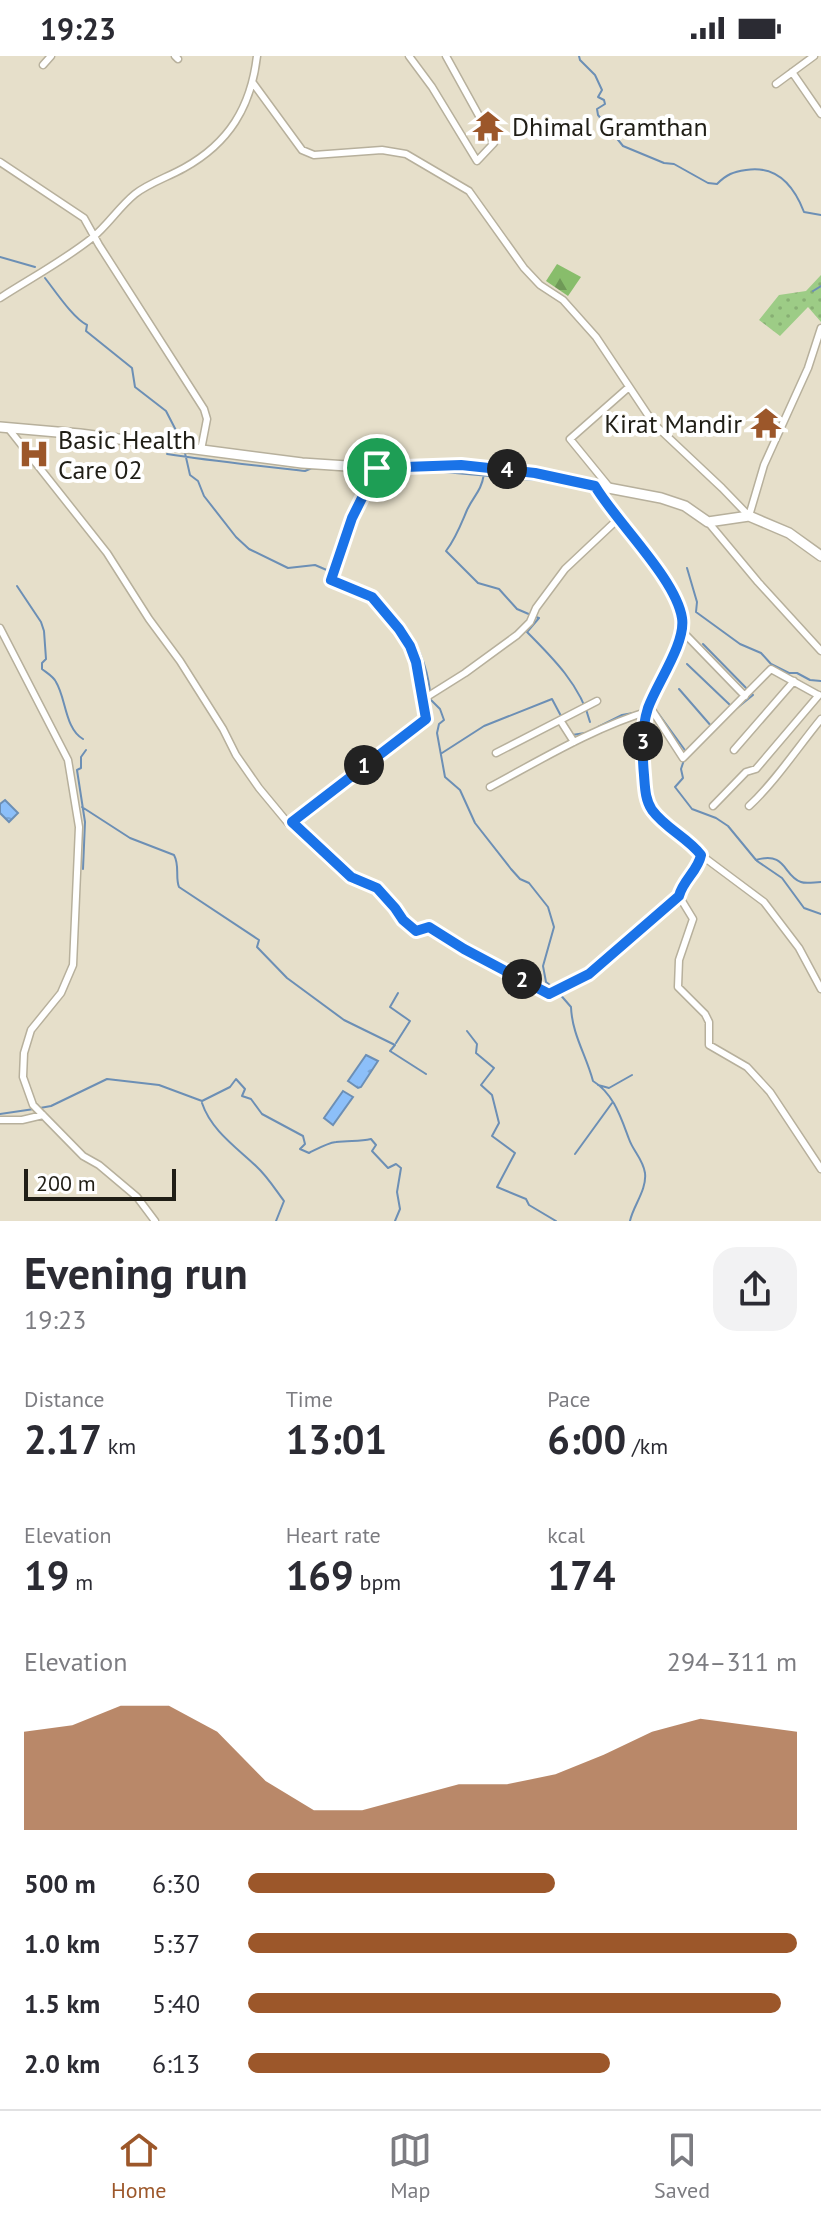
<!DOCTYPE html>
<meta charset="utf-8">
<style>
:root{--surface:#fff;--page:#f2f2f3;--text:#2b2b33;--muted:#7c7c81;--line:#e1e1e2;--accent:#9c572a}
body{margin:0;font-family:"PT Sans",sans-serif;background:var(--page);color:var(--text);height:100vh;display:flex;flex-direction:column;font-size:30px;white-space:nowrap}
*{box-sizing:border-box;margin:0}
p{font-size:26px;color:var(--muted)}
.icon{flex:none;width:44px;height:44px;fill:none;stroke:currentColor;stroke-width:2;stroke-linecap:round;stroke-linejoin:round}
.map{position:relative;height:1165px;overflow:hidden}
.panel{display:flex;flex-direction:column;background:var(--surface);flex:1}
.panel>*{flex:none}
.scale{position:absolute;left:24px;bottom:20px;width:152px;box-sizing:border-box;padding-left:8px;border:4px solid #201e16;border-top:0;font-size:22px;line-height:28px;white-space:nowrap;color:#201e16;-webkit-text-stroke:6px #fff;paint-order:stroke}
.pin{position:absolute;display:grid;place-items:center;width:68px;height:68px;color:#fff;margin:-34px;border:4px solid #fff;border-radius:50%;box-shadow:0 2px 8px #0007}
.km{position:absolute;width:40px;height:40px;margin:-20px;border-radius:50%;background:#222;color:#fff;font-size:22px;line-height:40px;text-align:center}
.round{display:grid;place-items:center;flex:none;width:84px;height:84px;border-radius:24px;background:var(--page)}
.summary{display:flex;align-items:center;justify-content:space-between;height:136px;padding:0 24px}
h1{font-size:44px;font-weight:800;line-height:60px}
.metrics{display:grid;grid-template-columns:repeat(3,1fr);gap:12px;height:136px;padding:8px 24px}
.metrics div{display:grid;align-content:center}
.metrics b{font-size:40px;font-weight:800}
.metrics small{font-size:22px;font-weight:400}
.metrics p{font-size:22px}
.chart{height:224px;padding:16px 24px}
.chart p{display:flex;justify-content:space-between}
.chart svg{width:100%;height:144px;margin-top:8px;fill:var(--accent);opacity:.7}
ul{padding:0 24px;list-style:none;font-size:26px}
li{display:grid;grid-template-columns:128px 96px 1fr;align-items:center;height:60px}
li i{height:20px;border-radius:10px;background:var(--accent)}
.status{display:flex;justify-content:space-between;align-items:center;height:56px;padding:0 40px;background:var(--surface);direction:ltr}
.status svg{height:22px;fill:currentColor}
.tab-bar{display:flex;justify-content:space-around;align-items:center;height:112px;border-top:2px solid var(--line);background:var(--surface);font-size:22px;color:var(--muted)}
.tab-bar a{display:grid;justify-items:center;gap:4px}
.tab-bar .selected{color:var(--accent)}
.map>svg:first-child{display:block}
.grass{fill:url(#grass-dots)}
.forest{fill:url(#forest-firs)}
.water{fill:url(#water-ripples);stroke:#6c8fb5;stroke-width:2}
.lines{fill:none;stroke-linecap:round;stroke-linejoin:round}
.stream{stroke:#6c8fb5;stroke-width:2}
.street-casing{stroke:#b7b09c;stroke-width:9}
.secondary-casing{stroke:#b7b09c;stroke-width:12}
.street{stroke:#fff;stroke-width:6}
.secondary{stroke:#fff;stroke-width:9}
.route-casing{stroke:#fff;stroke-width:16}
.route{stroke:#1a73e8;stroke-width:10}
.labels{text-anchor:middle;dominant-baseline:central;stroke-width:8;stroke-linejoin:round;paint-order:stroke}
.poi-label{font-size:26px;fill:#201e16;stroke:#fff;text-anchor:start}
</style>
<div class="status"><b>19:23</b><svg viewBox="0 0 49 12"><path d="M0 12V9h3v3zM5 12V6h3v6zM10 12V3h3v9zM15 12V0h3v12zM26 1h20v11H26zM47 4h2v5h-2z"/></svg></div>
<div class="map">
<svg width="821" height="1165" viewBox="0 0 821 1165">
<defs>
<pattern id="grass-dots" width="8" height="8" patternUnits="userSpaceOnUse" patternTransform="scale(2)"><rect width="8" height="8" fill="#9dcc86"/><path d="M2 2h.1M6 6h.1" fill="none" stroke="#87af73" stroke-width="1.8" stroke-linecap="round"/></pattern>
<pattern id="forest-firs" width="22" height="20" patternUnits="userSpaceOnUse" patternTransform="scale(2)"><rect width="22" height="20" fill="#88bd6b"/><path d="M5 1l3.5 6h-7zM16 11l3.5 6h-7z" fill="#6f9957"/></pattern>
<pattern id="water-ripples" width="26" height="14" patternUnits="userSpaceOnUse" patternTransform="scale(2)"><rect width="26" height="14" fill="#8cbff9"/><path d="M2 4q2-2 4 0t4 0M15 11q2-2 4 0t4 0" fill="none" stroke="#78a4d5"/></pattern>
</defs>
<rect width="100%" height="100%" fill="#e6dfca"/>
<path class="grass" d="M821,219V266L808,251L780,280L759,264L779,239L806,235Z"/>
<path class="forest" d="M557,208L581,221L568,240L546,225Z"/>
<path class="water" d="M5,744L18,757L9,766L0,757V748Z
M366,999L378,1005L361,1031L358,1032L348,1025Z
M343,1035L353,1041L333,1069L324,1062Z"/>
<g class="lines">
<path class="stream" d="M579,0L580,4L595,19L602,34L598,41L604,44L605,48L597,53L598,59L623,90L664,107L674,108L708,127L717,128C727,118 733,116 746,114C777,109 794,130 804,156L821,159
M0,201L35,211
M45,222C56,236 73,262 87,269L86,275L132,312L135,331L166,355L182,386
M813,235L821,230
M185,397L190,419L198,425L204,440L236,481L249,493L288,512L315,509L329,515
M167,398C212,405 259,410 305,415L312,412L342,414
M432,415L535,424
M484,418C481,436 474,439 467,454C461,468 456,482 446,495L478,527L499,533L517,553L531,559
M687,512L697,546L696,556L740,588L761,597L771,608L789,617H797L810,624L821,625
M337,519C387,542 423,579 430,635
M17,530L41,566L44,575L46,603L42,607V613C47,617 54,621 56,626C66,642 65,673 83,683
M536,561L539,562L527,576C553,602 581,630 590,666
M703,588L753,639L737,652
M687,608L730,649
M679,633L712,671
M431,644L440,653L444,664L439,668L437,677L445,721L460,734L475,767L511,813L520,823L529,827L548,851L554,871L543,910L546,926L554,932
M658,657L687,697
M598,671L622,659L633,657
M572,679L585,677
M442,697L484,670L552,643L561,660
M684,704L681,713L683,722L675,731L692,753L716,762L728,770L756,804C787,795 783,820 801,826C806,828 815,826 821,826
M82,751L130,782L174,799C180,810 175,821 179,831L259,884L257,891L287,922L344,964L395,989L390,995L426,1018
M757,805L782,822L804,852L821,858
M83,813L85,766L77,714L81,712V701L86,694
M558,936L571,951C572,978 586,999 593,1025C614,1038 621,1062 629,1083C633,1095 643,1103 645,1117C647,1134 633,1150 630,1165
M467,975L477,988L476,997L494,1012L481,1029L492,1039L499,1067L492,1080L515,1097L497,1131L526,1143L529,1149L556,1165
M396,987L410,965L390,951L398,937
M598,1029L609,1032L632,1019
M202,1047C211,1074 236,1091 256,1110C267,1120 275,1133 284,1145L276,1165
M40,1052L51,1050L107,1023L159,1029L202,1045L230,1031L236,1023L245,1033L242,1040L251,1043L262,1058L303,1080L305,1088L300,1093L309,1097C317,1093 327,1087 336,1086C349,1084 359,1086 371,1083L376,1089L372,1095L388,1112L396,1108L401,1112L397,1136L400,1153L395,1165
M0,1058L34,1053
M575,1098L612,1047"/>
<defs>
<path id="street" d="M175,0L178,3
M409,0L432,31L477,105L494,87L446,0
M43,9L51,0
M792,16L821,58
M253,27L302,94L314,99L382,94L406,98L469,135L524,212L540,229L563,244L596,281L654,368L722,432L749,460
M776,28L814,0
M0,106L84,162L99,189L204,353L207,363L201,394
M0,242C31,222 63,205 92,182C108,169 119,151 135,138C149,127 168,121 184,112C229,87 251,51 257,0
M8,372L107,497L149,563L180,605L223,673L236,699L259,732L288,767L292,766L351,821L377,832L395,852L403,864L416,875L429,871L464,893L549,938L589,918L679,840
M595,430C602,442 610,455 618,466C641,494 677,525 682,562C686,588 657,626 648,652C641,673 643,697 644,719C645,731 645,744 652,754C666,773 687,781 701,799C698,815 683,824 679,840L693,863L679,904L678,931L705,958L709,966V989L747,1011L770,1036L821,1113
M610,432L570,383L629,331
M749,460L764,409L808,312L821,272
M708,466L758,526L821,595
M0,572L68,704L79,771L73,909L61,937L31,974L24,997L23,1021L33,1049L83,1100L99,1109L137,1141L155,1165
M683,576L745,640
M422,644L465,617L517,579L530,566L536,552L565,513L617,464
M560,664L574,686
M734,694L794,625
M496,697L597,645
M490,731C542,703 595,671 652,654L683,702L771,613L818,639
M713,750L746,716L756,713L819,639
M749,750C775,726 798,691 821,663
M292,766L426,663L416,606L399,573L372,541L331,524L352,462L377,412
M701,799L764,846L799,892L821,933
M0,1064H22L43,1059"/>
<path id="secondary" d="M0,371L80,378L302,407L377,412L461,409L508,413L661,442L685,450L708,466L749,460L789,477L821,500"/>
</defs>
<use href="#street" class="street-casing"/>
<use href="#secondary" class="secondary-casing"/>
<use href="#street" class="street"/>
<use href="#secondary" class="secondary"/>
</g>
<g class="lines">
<defs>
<path id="route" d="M461,409L535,417L595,430C617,467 676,523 682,562C686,587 657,627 648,652C641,673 642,697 644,719C645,731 645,744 652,754C666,773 687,781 701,799C698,815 683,824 679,840L589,918L549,938L464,893L429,871L416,875L403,864L395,852L377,832L351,821L292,766L426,663L416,606L410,590L399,573L372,541L331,524L352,462L377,412Z"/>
</defs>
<use href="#route" class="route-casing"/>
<use href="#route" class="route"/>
</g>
<defs>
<symbol id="temple-bare" viewBox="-9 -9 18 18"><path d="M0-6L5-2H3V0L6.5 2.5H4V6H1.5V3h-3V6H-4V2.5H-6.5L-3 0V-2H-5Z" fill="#9c572a" stroke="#fff" stroke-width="2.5" paint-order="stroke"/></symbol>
<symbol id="hospital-bare" viewBox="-9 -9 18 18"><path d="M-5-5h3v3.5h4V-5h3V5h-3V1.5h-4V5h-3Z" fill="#9c572a" stroke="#fff" stroke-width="2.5" paint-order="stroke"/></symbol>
</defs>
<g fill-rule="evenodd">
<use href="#temple-bare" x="466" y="48" width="44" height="44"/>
<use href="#temple-bare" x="744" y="345" width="44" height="44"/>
<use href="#hospital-bare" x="12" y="376" width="44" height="44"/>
</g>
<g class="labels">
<g class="poi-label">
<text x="512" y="70">Dhimal Gramthan</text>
<text x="742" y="367" text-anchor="end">Kirat Mandir</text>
<text x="58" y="383">Basic Health<tspan x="58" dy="30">Care 02</tspan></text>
</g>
</g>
</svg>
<div class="scale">200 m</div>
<div class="pin" style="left:377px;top:412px;background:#1e9e55"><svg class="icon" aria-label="arrive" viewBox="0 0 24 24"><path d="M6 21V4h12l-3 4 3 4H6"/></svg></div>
<b class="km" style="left:364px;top:709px">1</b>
<b class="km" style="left:522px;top:923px">2</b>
<b class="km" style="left:643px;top:685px">3</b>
<b class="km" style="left:507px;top:413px">4</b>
</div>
<section class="panel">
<div class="summary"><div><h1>Evening run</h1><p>19:23</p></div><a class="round"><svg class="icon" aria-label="share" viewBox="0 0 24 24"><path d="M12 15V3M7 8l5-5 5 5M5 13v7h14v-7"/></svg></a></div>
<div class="metrics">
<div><p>Distance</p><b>2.17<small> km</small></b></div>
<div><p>Time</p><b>13:01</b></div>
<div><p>Pace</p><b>6:00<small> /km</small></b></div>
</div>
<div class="metrics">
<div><p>Elevation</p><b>19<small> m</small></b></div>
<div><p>Heart rate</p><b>169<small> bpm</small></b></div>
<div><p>kcal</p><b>174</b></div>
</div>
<div class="chart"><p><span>Elevation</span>294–311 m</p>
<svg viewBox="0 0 160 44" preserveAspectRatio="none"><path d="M0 44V14L10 12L20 6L30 6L40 14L50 29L60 38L70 38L80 34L90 30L100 30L110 27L120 21L130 14L140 10L150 12L160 14V44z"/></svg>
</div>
<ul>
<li><b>500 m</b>6:30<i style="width:56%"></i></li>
<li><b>1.0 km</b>5:37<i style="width:100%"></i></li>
<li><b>1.5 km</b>5:40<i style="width:97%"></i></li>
<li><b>2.0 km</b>6:13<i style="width:66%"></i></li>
</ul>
</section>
<nav class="tab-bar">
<a class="selected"><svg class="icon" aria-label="home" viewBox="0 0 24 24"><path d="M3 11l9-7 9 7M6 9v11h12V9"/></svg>Home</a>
<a><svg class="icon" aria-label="map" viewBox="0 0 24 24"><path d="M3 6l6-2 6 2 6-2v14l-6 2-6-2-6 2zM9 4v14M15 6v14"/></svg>Map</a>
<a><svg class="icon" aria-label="saved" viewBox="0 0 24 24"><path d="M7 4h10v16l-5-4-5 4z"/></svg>Saved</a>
</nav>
